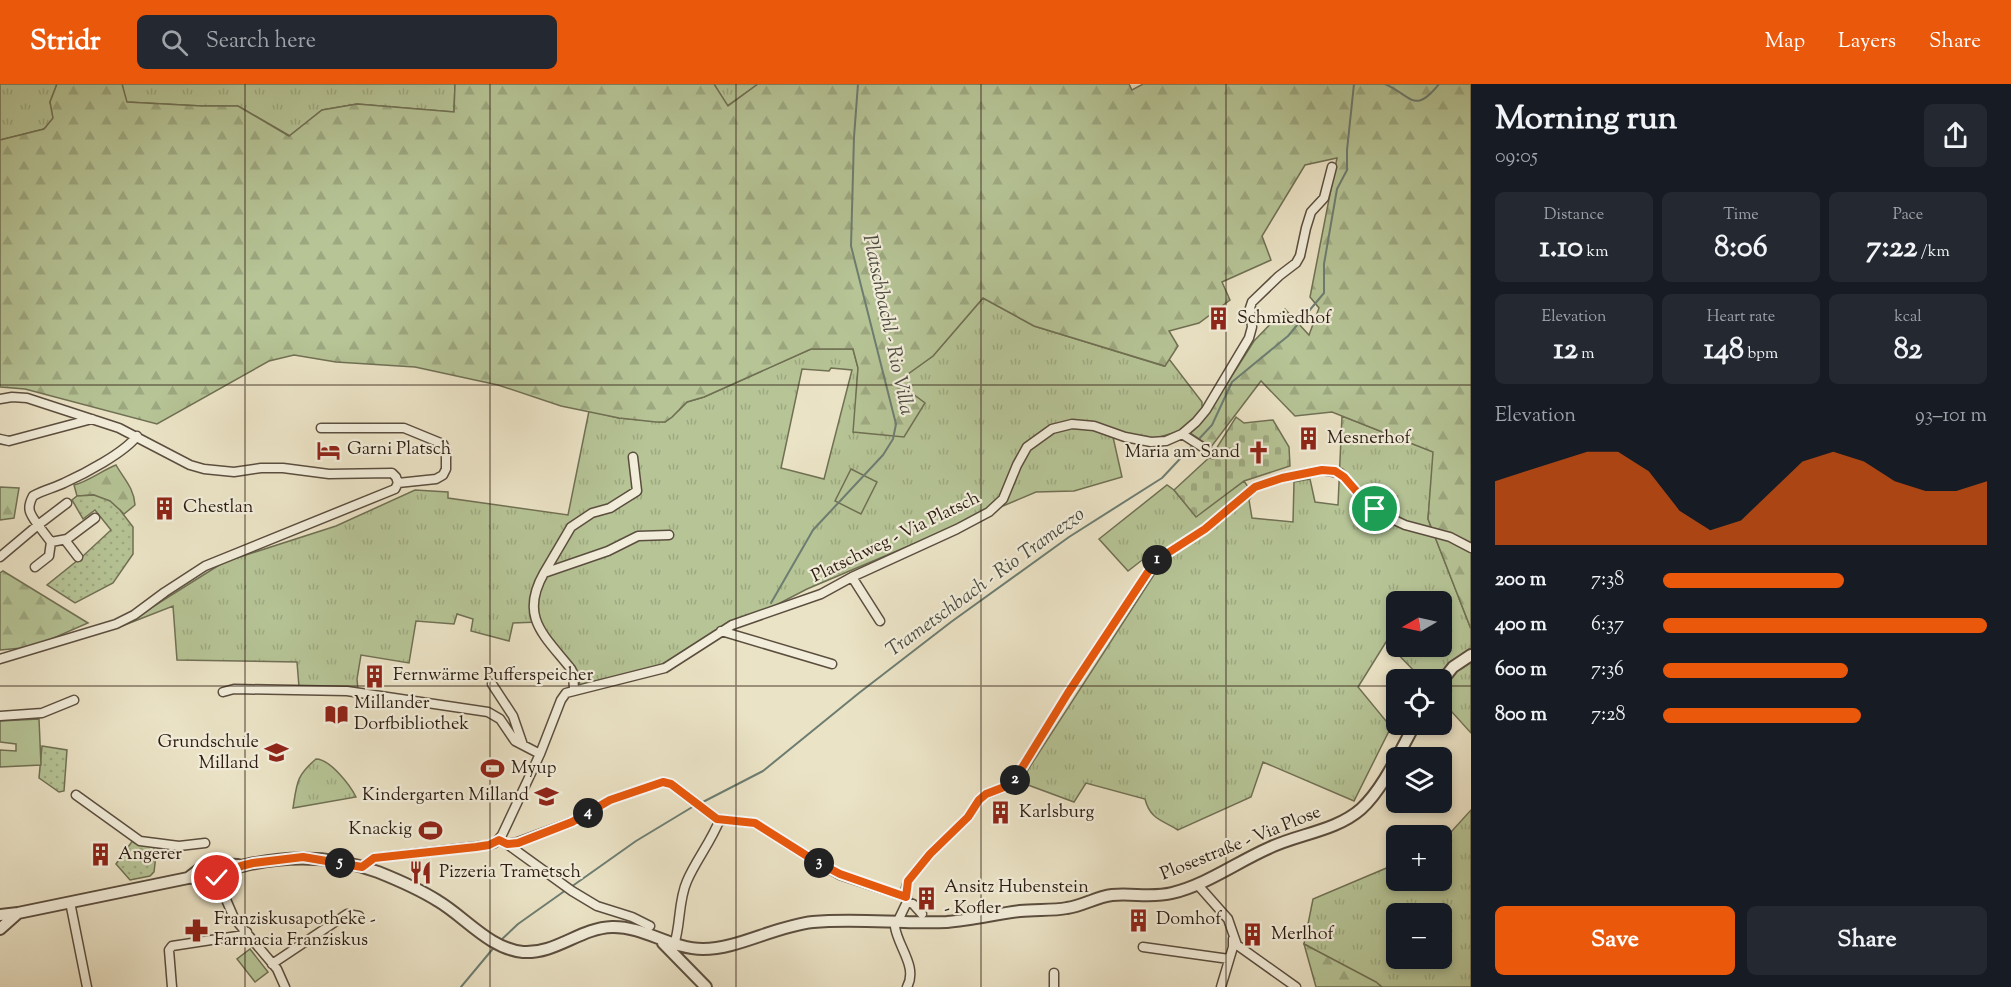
<!DOCTYPE html>
<meta charset="utf-8">
<style>
:root{--surface:#171b24;--page:#242831;--text:#f1f3f6;--muted:#9ea1a6;--accent:#ea580c}
body{margin:0;font-family:"Sorts Mill Goudy",serif;background:var(--page);color:var(--text);height:100vh;display:flex;flex-direction:column;font-size:22px;white-space:nowrap}
*{box-sizing:border-box;margin:0}
p{font-size:20px;color:var(--muted)}
.icon{flex:none;width:33px;height:33px;fill:none;stroke:currentColor;stroke-width:2;stroke-linecap:round;stroke-linejoin:round}
.map{position:relative;flex:1;overflow:hidden}
.drawer{display:flex;flex-direction:column;background:var(--surface);width:540px}
.drawer>*{flex:none}
.needle{width:39px;rotate:261deg}
.controls{position:absolute;left:1386px;top:507px;display:grid;gap:12px}
.controls a{display:grid;place-items:center;width:66px;height:66px;border-radius:9px;background:var(--surface);box-shadow:0 3px 9px #0003;font-size:30px}
.pin{position:absolute;display:grid;place-items:center;width:51px;height:51px;color:#fff;margin:-26px;border:3px solid #fff;border-radius:50%;box-shadow:0 2px 6px #0007}
.km{position:absolute;width:30px;height:30px;margin:-15px;border-radius:50%;background:#222;color:#fff;font-size:16px;line-height:30px;text-align:center}
.round{display:grid;place-items:center;flex:none;width:63px;height:63px;border-radius:9px;background:var(--page)}
.summary{display:flex;align-items:center;justify-content:space-between;height:102px;padding:0 24px}
h1{font-size:33px;font-weight:700;line-height:45px}
.stats{display:grid;grid-template-columns:repeat(3,1fr);gap:9px;height:102px;padding:6px 24px}
.stats div{display:grid;align-content:center;border-radius:9px;background:var(--page);text-align:center}
.stats b{font-size:30px;font-weight:700}
.stats small{font-size:16px;font-weight:400}
.stats p{font-size:16px}
.chart{height:168px;padding:12px 24px}
.chart p{display:flex;justify-content:space-between}
.chart svg{width:100%;height:108px;margin-top:6px;fill:var(--accent);opacity:.7}
.primary-button{display:flex;gap:12px;margin-top:auto;padding:12px 24px}
.primary-button a{flex:1;height:69px;border-radius:9px;background:var(--accent);color:#fff;font-size:24px;font-weight:700;line-height:69px;text-align:center}
.primary-button a+a{background:var(--page);color:var(--text)}
ul{padding:0 24px;list-style:none;font-size:20px}
li{display:grid;grid-template-columns:96px 72px 1fr;align-items:center;height:45px}
li i{height:15px;border-radius:8px;background:var(--accent)}
header{display:flex;align-items:center;gap:36px;box-sizing:border-box;height:84px;padding:0 30px;background:var(--accent);color:#fff}
header strong{font-size:28px}
nav{display:flex;gap:33px;margin-inline-start:auto;font-size:21px}
.search{width:420px;height:54px;background:var(--page);display:flex;align-items:center;gap:15px;box-sizing:border-box;padding:0 21px;border-radius:9px;color:var(--muted);font-size:22px}
main{display:flex;flex:1;min-height:0}
.map>svg:first-child{display:block}
.grass{fill:url(#grass-tufts);stroke:#707054;stroke-width:1.5;fill-rule:evenodd}
.forest{fill:url(#forest-firs);stroke:#707054;stroke-width:1.5}
.cemetery{fill:url(#cemetery-stones);stroke:#707054;stroke-width:1.5}
.park{fill:url(#park-dots);stroke:#707054;stroke-width:1.5}
.garden{fill:#b6c496;stroke:#707054;stroke-width:1.5}
.lines{fill:none;stroke-linecap:round;stroke-linejoin:round}
.stream{stroke:#6d7d71;stroke-width:2}
.minor-casing{stroke:#5b4e3f;stroke-width:11}
.tertiary-casing{stroke:#5b4e3f;stroke-width:14}
.minor{stroke:#f2edda;stroke-width:8}
.tertiary{stroke:#f2edda;stroke-width:10}
.route-casing{stroke:#fff;stroke-width:12}
.route{stroke:#ea580c;stroke-width:8}
.grid{fill:none;stroke:#2b1c12;stroke-width:1.5;stroke-opacity:0.55}
.labels{text-anchor:middle;dominant-baseline:central;stroke-width:4.5;stroke-linejoin:round;paint-order:stroke}
.poi-label{font-size:18px;fill:#2b1c12;stroke:#f2edda;text-anchor:start}
.street-label{font-size:18px;fill:#2b1c12;stroke:#f2edda}
.water-label{font-size:20px;font-style:italic;fill:#4c4d42;stroke:#f2edda}
</style>
<header>
<strong>Stridr</strong>
<div class="search"><svg class="icon" aria-label="search" viewBox="0 0 24 24"><circle cx="10" cy="10" r="6"/><path d="M15 15l6 6"/></svg>Search here</div>
<nav><a>Map</a><a>Layers</a><a>Share</a></nav>
</header>
<main>
<div class="map">
<svg width="1471" height="903" viewBox="0 0 1471 903">
<defs>
<pattern id="grass-tufts" width="24" height="20" patternUnits="userSpaceOnUse" patternTransform="scale(1.5)"><rect width="24" height="20" fill="#b6c496"/><path d="M3 7l-1-3M5 7V3M7 7l1-3M15 17l-1-3M17 17v-4M19 17l1-3" fill="none" stroke="#9da880"/></pattern>
<pattern id="forest-firs" width="22" height="20" patternUnits="userSpaceOnUse" patternTransform="scale(1.5)"><rect width="22" height="20" fill="#b6c496"/><path d="M5 1l3.5 6h-7zM16 11l3.5 6h-7z" fill="#9da880"/></pattern>
<pattern id="cemetery-stones" width="16" height="16" patternUnits="userSpaceOnUse" patternTransform="scale(1.5)"><rect width="16" height="16" fill="#b6c496"/><path d="M2 7V4a2 2 0 0 1 4 0v3zM10 15v-3a2 2 0 0 1 4 0v3z" fill="#9da880"/></pattern>
<pattern id="park-dots" width="8" height="8" patternUnits="userSpaceOnUse" patternTransform="scale(1.5)"><rect width="8" height="8" fill="#b6c496"/><path d="M2 2h.1M6 6h.1" fill="none" stroke="#9da880" stroke-width="1.8" stroke-linecap="round"/></pattern>
</defs>
<rect width="100%" height="100%" fill="#ebe3c6"/>
<filter id="stains"><feTurbulence type="fractalNoise" baseFrequency=".00333" numOctaves="4"/><feColorMatrix values="0 0 0 0 .2 0 0 0 0 .09 0 0 0 0 .02 0 0 0 .5 -.17"/></filter>
<radialGradient id="worn" r=".72"><stop offset=".6" stop-color="#630" stop-opacity="0"/><stop offset="1" stop-color="#630" stop-opacity=".3"/></radialGradient>
<path class="grass" d="M0,0H57L50,18L54,34L44,45L0,56Z
M122,0H455L454,28L357,20L322,26L290,52L238,22H202L126,18Z
M714,0H758L727,22Z
M983,214L1034,242L1164,282L1169,275L1202,318V326L1180,347L1156,354L1113,353L1122,393L1074,407L1036,408L807,505L659,582L580,601L575,584L539,538L513,539L509,557L471,547L473,535L457,530L454,540L416,537L409,579L361,571L357,595L358,606L299,603L297,578L177,576L173,522L122,542L224,478L336,442L415,406L448,408V414L568,431L589,327L619,334L665,338L672,333L687,318L704,313L811,265H853L858,284L854,348L896,298L933,272ZM831,284L852,286L824,395L781,384L802,285L829,287Z
M1342,332L1434,368L1428,435L1471,545V649L1442,617V596L1422,595L1386,558L1358,603L1391,643L1354,717L1263,678L1251,713L1178,746C1162,736 1150,735 1145,715L1086,699L1074,718L1020,698L1161,480L1146,473L1128,487L1099,455L1167,401L1174,406L1196,432L1244,397L1253,410L1249,416L1252,434L1293,438L1294,398L1310,395L1315,418L1338,421ZM1396,518H1442V562H1396Z
M316,675C330,675 350,701 356,713L293,724C297,699 296,692 316,675Z
M1471,726V903H1382L1304,860L1313,815L1396,780V796H1442V758ZM1396,830H1442V874H1396Z"/>
<path class="forest" d="M57,0H122L127,18L202,22H238L289,52L322,26L357,20L454,28L455,0H714L728,22L758,0H1129L1132,6L1143,0H1471V545L1428,435L1433,368L1332,328L1295,332L1261,297L1211,363L1189,348L1207,331L1254,257L1285,225L1309,251L1319,224L1310,213L1337,74L1305,81L1262,152L1271,176L1222,198L1230,216L1199,239L1169,247L1178,262L1165,282L1034,242L983,214L933,272L897,298L925,319L904,353L853,348L858,284L853,265H811L704,313L687,318L672,333L665,338H656L619,334L561,322L498,301L415,283L336,278L294,271L269,277L157,340L25,305L0,303V56L44,45L53,34L50,18Z
M116,381C124,395 134,404 135,421L124,430L120,426L94,411L77,412L74,401C89,397 101,387 116,381Z
M0,403L19,404L14,434L0,436Z
M3,487L88,539L33,563L0,566V489Z
M1304,860L1376,898L1382,903H1316Z"/>
<path class="cemetery" d="M1236,333L1244,339L1273,336L1289,363L1290,382L1244,397L1196,433L1174,406L1213,370Z"/>
<path class="park" d="M94,411L110,417L120,426L133,443V470L113,499L75,519L47,501L83,472L111,446L95,426L83,435L72,416L77,412Z
M42,662L67,666L64,707L59,708L39,694Z
M133,756L157,763L154,788L150,792L130,796L116,780Z"/>
<path class="garden" d="M851,385L877,398L861,430L835,417Z
M39,635L41,681L0,683V666L16,667V660L0,658V637Z
M250,865L268,888L255,898L237,875Z"/>
<g class="lines">
<path class="stream" d="M1385,0C1412,12 1414,31 1439,0
M1197,357L1212,341L1232,298L1288,252L1324,209V180L1337,105L1347,86V66L1354,0
M771,519L813,446L883,371L893,355L896,340L851,162L854,53L858,0
M699,720L763,687L859,609L951,538L1069,453L1162,394L1193,361
M571,803L636,757L694,722
M500,857L518,840L566,806
M461,903L496,861"/>
<defs>
<path id="minor" d="M0,315L12,313L27,314L119,344L190,381L204,385L234,388L261,384H283L329,390L392,389L396,393L398,399L395,405L205,482L165,508L134,531L116,540L0,575
M321,344H404L443,360L446,367V385L443,391L436,395L398,399
M1182,350L1213,370
M0,355L9,357L92,335
M67,419L38,441C30,430 26,425 33,412C43,406 54,404 64,399C84,390 124,369 137,352
M65,456L78,473
M0,473L38,441L51,458L67,455L95,434
M35,483L49,472L51,458
M544,489L571,443L592,429L610,424L637,407L633,373
M852,493L880,537
M721,547L832,580
M492,600L513,632L523,661
M574,606L573,589L571,585C544,551 519,533 544,489L608,467L638,452L669,451
M223,608L234,605L347,607L488,628L500,635L515,657L540,670
M0,632L42,629L74,616
M76,711L140,757L179,762L205,759
M499,756L507,760L518,758L572,738L610,716L663,698L671,700L717,735L755,739L815,777L840,791L906,813
M507,760L572,807L597,822L632,833L650,842
M362,783L374,774L489,761L495,759L502,751L540,670L561,616L566,609L665,584L732,541L821,510L852,493L957,445L989,428L1003,415L1017,381L1027,363L1052,345L1072,340L1094,342L1125,353L1151,358L1166,357L1182,350L1196,338L1206,326L1249,254L1252,243L1250,224L1252,218L1279,192L1296,179L1300,172L1306,144L1311,128L1324,114L1332,83
M215,790L234,834L277,885L285,903
M1197,800L1228,835L1237,861L1296,903
M70,818L87,903
M907,818L913,820L922,830
M674,861C681,840 678,817 687,797C696,776 711,758 720,735
M1143,863L1229,875
M272,880L347,830L359,832
M172,903L169,866L172,862L244,851L247,848
M907,903C918,883 898,863 895,843L907,818L906,804L908,797L930,770L968,733L979,716L986,710L1013,700L1068,609L1148,488L1160,474L1205,445L1255,403L1282,394L1322,386L1340,389L1364,416L1388,433L1405,441L1450,453L1471,464
M1054,903V889
M1221,903L1233,863V855"/>
<path id="tertiary" d="M1442,597L1453,583L1471,571
M188,794L209,778L216,780L238,781
M0,831L18,829L188,794C209,793 225,785 246,781C290,771 335,772 378,788C398,796 419,805 438,817C465,833 490,865 523,868C556,870 580,844 612,843C644,842 671,865 703,865C738,865 775,842 813,838C857,834 902,840 947,838C971,836 996,830 1020,827C1035,825 1052,827 1067,824C1082,822 1096,813 1112,811C1132,809 1152,814 1172,809C1206,801 1237,778 1269,764C1298,750 1336,747 1361,725C1383,705 1400,667 1415,640
M0,845L18,829
M663,859L706,903"/>
</defs>
<use href="#minor" class="minor-casing"/>
<use href="#tertiary" class="tertiary-casing"/>
<use href="#minor" class="minor"/>
<use href="#tertiary" class="tertiary"/>
</g>
<g class="lines">
<defs>
<path id="route" d="M217,794L215,790L216,789H222L241,782L253,779L303,773L362,783L374,774L476,763L489,761L499,756L507,760L518,759L572,738L610,716L663,698L671,700L717,735L755,739L815,777L840,790L906,813L908,797L930,770L968,733L979,716L986,710L1012,700L1068,609L1148,488L1160,474L1205,445L1255,403L1282,394L1322,386L1335,387L1344,393L1364,416L1375,425"/>
</defs>
<use href="#route" class="route-casing"/>
<use href="#route" class="route"/>
</g>
<path class="grid" d="M245,0V903M490,0V903M736,0V903M981,0V903M1226,0V903M0,301H1471M0,602H1396M1442,602H1471"/>
<defs>
<symbol id="building-bare" viewBox="-9 -9 18 18"><path d="M-4-6H4V6H1V3H-1V6H-4ZM-2.5-4.3h1.7v1.8h-1.7ZM.8-4.3h1.7v1.8H.8ZM-2.5-1h1.7V.8h-1.7ZM.8-1h1.7V.8H.8Z" fill="#8f2418" stroke="#f2edda" stroke-width="2.5" paint-order="stroke"/></symbol>
<symbol id="hotel-bare" viewBox="-9 -9 18 18"><path d="M-6-4.5h1.5V1H6V5H4.5V3h-9V5H-6ZM-4 0a1.8 1.8 0 1 1 3.6 0ZM.5 0V-2.5h3Q6-2.5 6 0Z" fill="#8f2418" stroke="#f2edda" stroke-width="2.5" paint-order="stroke"/></symbol>
<symbol id="church-bare" viewBox="-9 -9 18 18"><path d="M-1.2-6h2.4v3.5h3.3v2.4h-3.3V6h-2.4V-.1h-3.3v-2.4h3.3Z" fill="#8f2418" stroke="#f2edda" stroke-width="2.5" paint-order="stroke"/></symbol>
<symbol id="library-bare" viewBox="-9 -9 18 18"><path d="M-6-4Q-3-5.5-.7-3.5V5Q-3 3-6 4ZM6-4Q3-5.5 .7-3.5V5Q3 3 6 4Z" fill="#8f2418" stroke="#f2edda" stroke-width="2.5" paint-order="stroke"/></symbol>
<symbol id="school-bare" viewBox="-9 -9 18 18"><path d="M0-5L7-2L0 1L-7-2ZM-4 1L0 2.5L4 1V4Q0 6-4 4Z" fill="#8f2418" stroke="#f2edda" stroke-width="2.5" paint-order="stroke"/></symbol>
<symbol id="stadium-bare" viewBox="-9 -9 18 18"><path d="M0-5a6.5 5 0 1 0 0 10a6.5 5 0 1 0 0-10ZM-3.5-1.8h7v3.6h-7Z" fill="#8f2418" stroke="#f2edda" stroke-width="2.5" paint-order="stroke"/></symbol>
<symbol id="restaurant-bare" viewBox="-9 -9 18 18"><path d="M-5-6h1v4h1v-4h1v4h1v-4h1v5L-1.5 .5V6h-2V.5L-5-1ZM5-6V6H3V1.5H1.5Q1.5-4 5-6Z" fill="#8f2418" stroke="#f2edda" stroke-width="2.5" paint-order="stroke"/></symbol>
<symbol id="pharmacy-bare" viewBox="-9 -9 18 18"><path d="M-2-6h4v4h4v4h-4v4h-4v-4h-4v-4h4Z" fill="#8f2418" stroke="#f2edda" stroke-width="2.5" paint-order="stroke"/></symbol>
</defs>
<g fill-rule="evenodd">
<use href="#building-bare" x="1202" y="218" width="33" height="33"/>
<use href="#building-bare" x="1292" y="338" width="33" height="33"/>
<use href="#hotel-bare" x="312" y="350" width="33" height="33"/>
<use href="#church-bare" x="1242" y="352" width="33" height="33"/>
<use href="#building-bare" x="148" y="408" width="33" height="33"/>
<use href="#building-bare" x="358" y="576" width="33" height="33"/>
<use href="#library-bare" x="320" y="614" width="33" height="33"/>
<use href="#school-bare" x="260" y="652" width="33" height="33"/>
<use href="#stadium-bare" x="476" y="668" width="33" height="33"/>
<use href="#school-bare" x="530" y="696" width="33" height="33"/>
<use href="#building-bare" x="984" y="712" width="33" height="33"/>
<use href="#stadium-bare" x="414" y="730" width="33" height="33"/>
<use href="#building-bare" x="84" y="754" width="33" height="33"/>
<use href="#restaurant-bare" x="404" y="772" width="33" height="33"/>
<use href="#building-bare" x="910" y="798" width="33" height="33"/>
<use href="#building-bare" x="1122" y="820" width="33" height="33"/>
<use href="#pharmacy-bare" x="180" y="830" width="33" height="33"/>
<use href="#building-bare" x="1236" y="834" width="33" height="33"/>
</g>
<g class="labels">
<g class="poi-label">
<text x="1237" y="235">Schmiedhof</text>
<text x="1327" y="355">Mesnerhof</text>
<text x="347" y="366">Garni Platsch</text>
<text x="1240" y="369" text-anchor="end">Maria am Sand</text>
<text x="183" y="424">Chestlan</text>
<text x="393" y="592">Fernwärme Pufferspeicher</text>
<text x="354" y="620">Millander<tspan x="354" dy="21">Dorfbibliothek</tspan></text>
<text x="259" y="659" text-anchor="end">Grundschule<tspan x="259" dy="21">Milland</tspan></text>
<text x="511" y="685">Myup</text>
<text x="529" y="712" text-anchor="end">Kindergarten Milland</text>
<text x="1019" y="729">Karlsburg</text>
<text x="412" y="746" text-anchor="end">Knackig</text>
<text x="118" y="771">Angerer</text>
<text x="439" y="789">Pizzeria Trametsch</text>
<text x="944" y="804">Ansitz Hubenstein<tspan x="944" dy="21">- Kofler</tspan></text>
<text x="214" y="836">Franziskusapotheke -<tspan x="214" dy="21">Farmacia Franziskus</tspan></text>
<text x="1156" y="836">Domhof</text>
<text x="1271" y="851">Merlhof</text>
</g>
<g class="street-label">
<text transform="translate(896 454) rotate(-26)">Platschweg - Via Platsch</text>
<text transform="translate(1241 760) rotate(-22)">Plosestraße - Via Plose</text>
</g>
<g class="water-label">
<text transform="translate(887 241) rotate(78)">Platschbachl - Rio Villa</text>
<text transform="translate(986 499) rotate(-36)">Trametschbach - Rio Tramezzo</text>
</g>
</g>
<rect width="100%" height="100%" filter="url(#stains)"/>
<rect width="100%" height="100%" fill="url(#worn)"/>
</svg>
<div class="controls">
<a><svg class="needle" viewBox="-14 -14 28 28"><path d="M0-13l5 13h-10z" fill="#e53935"/><path d="M0 13l5-13h-10z" fill="#9ea1a6"/></svg></a>
<a><svg class="icon" aria-label="locate" viewBox="0 0 24 24"><circle cx="12" cy="12" r="6"/><path d="M12 2v4M12 18v4M2 12h4M18 12h4"/></svg></a>
<a><svg class="icon" aria-label="layers" viewBox="0 0 24 24"><path d="M12 4l9 5-9 5-9-5zM3 14l9 5 9-5"/></svg></a>
<a>+</a>
<a>−</a>
</div>
<div class="pin" style="left:1375px;top:425px;background:#1e9e55"><svg class="icon" aria-label="arrive" viewBox="0 0 24 24"><path d="M6 21V4h12l-3 4 3 4H6"/></svg></div>
<div class="pin" style="left:217px;top:794px;background:#d93025"><svg class="icon" aria-label="check" viewBox="0 0 24 24"><path d="M5 12l5 5 9-10"/></svg></div>
<b class="km" style="left:1157px;top:476px">1</b>
<b class="km" style="left:1015px;top:696px">2</b>
<b class="km" style="left:819px;top:779px">3</b>
<b class="km" style="left:588px;top:729px">4</b>
<b class="km" style="left:340px;top:779px">5</b>
</div>
<section class="drawer">
<div class="summary"><div><h1>Morning run</h1><p>09:05</p></div><a class="round"><svg class="icon" aria-label="share" viewBox="0 0 24 24"><path d="M12 15V3M7 8l5-5 5 5M5 13v7h14v-7"/></svg></a></div>
<div class="stats">
<div><p>Distance</p><b>1.10<small> km</small></b></div>
<div><p>Time</p><b>8:06</b></div>
<div><p>Pace</p><b>7:22<small> /km</small></b></div>
</div>
<div class="stats">
<div><p>Elevation</p><b>12<small> m</small></b></div>
<div><p>Heart rate</p><b>148<small> bpm</small></b></div>
<div><p>kcal</p><b>82</b></div>
</div>
<div class="chart"><p><span>Elevation</span>93–101 m</p>
<svg viewBox="0 0 160 44" preserveAspectRatio="none"><path d="M0 44V18L10 14L20 10L30 6L40 6L50 14L60 30L70 38L80 34L90 22L100 10L110 6L120 10L130 18L140 22L150 22L160 18V44z"/></svg>
</div>
<ul>
<li><b>200 m</b>7:38<i style="width:56%"></i></li>
<li><b>400 m</b>6:37<i style="width:100%"></i></li>
<li><b>600 m</b>7:36<i style="width:57%"></i></li>
<li><b>800 m</b>7:28<i style="width:61%"></i></li>
</ul>
<div class="primary-button"><a>Save</a><a>Share</a></div>
</section>
</main>
